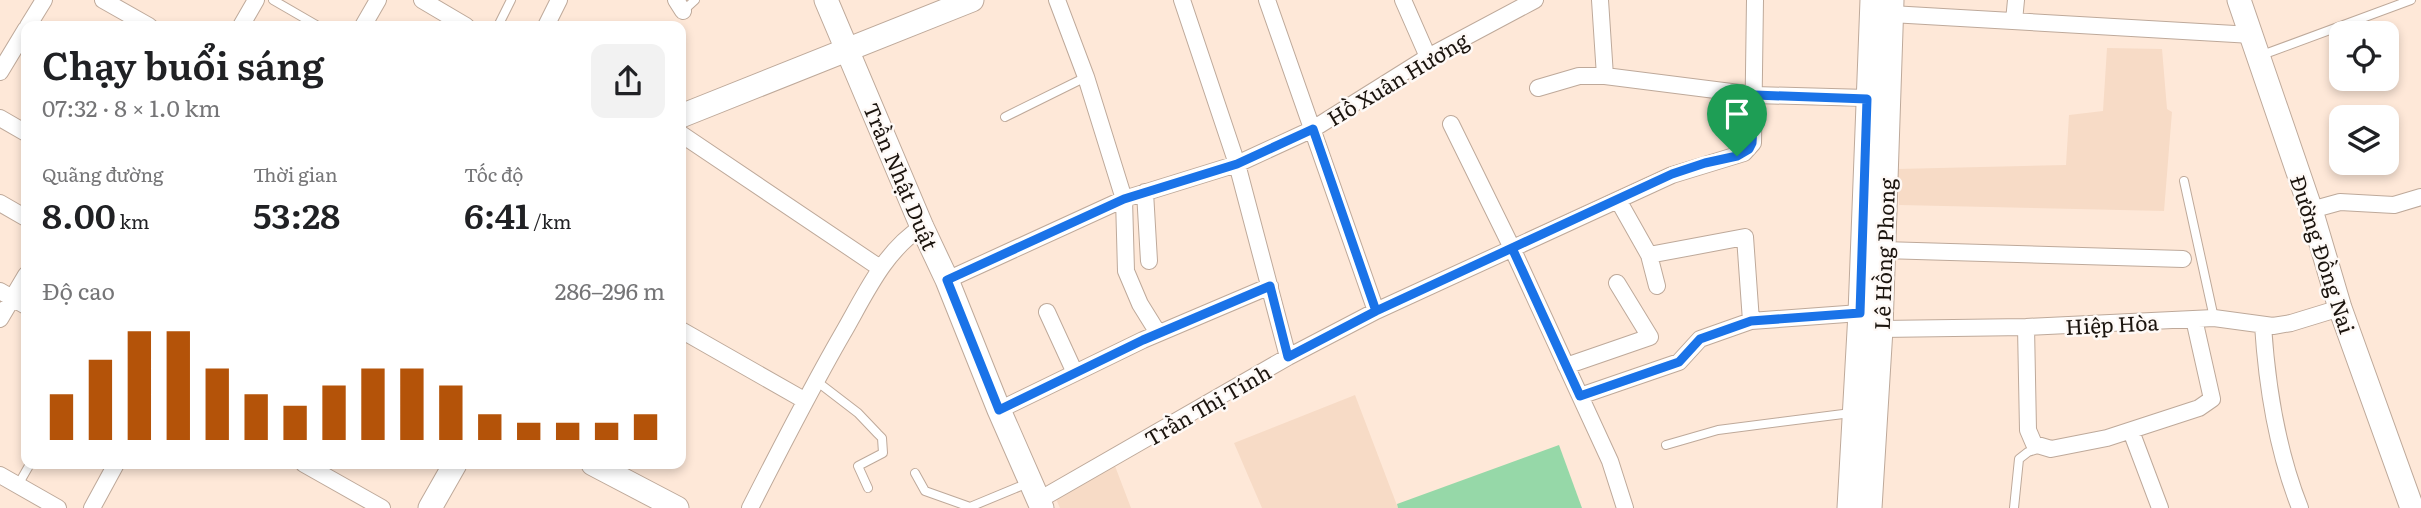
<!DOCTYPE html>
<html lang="vi">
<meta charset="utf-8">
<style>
:root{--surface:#fff;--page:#f2f2f2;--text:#202124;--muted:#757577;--accent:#b45309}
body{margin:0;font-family:Literata,serif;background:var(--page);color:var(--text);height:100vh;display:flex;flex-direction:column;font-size:26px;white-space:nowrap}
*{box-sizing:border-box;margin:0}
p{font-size:23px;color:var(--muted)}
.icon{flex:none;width:38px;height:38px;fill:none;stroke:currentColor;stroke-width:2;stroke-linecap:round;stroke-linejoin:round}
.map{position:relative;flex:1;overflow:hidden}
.side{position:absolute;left:21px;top:21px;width:665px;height:448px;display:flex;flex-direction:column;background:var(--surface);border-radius:14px;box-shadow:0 4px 10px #0003}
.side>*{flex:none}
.controls{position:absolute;left:2329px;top:21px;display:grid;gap:14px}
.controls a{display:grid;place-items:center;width:70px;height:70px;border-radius:14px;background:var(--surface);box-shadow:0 4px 10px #0003;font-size:35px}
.pin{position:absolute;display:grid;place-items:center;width:60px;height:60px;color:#fff;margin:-72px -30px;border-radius:50% 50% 50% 0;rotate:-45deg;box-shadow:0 0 7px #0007}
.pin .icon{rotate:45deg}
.round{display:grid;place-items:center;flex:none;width:74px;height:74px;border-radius:14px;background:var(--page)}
.head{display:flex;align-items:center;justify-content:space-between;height:119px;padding:0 21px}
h1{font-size:38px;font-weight:600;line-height:52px}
.stats{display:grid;grid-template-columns:repeat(3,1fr);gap:10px;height:119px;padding:7px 21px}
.stats div{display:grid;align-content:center}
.stats b{font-size:35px;font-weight:600}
.stats small{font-size:19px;font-weight:400}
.stats p{font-size:19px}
.chart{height:196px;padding:14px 21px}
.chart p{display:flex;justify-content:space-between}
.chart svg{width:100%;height:126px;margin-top:7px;stroke:var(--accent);stroke-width:6}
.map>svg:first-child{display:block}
.built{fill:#f7dbc6}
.green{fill:#96d8a8}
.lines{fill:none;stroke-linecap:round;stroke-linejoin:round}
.lane-casing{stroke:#bea99a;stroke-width:10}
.street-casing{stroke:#bea99a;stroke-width:18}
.secondary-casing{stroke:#bea99a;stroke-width:25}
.lane{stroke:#fff;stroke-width:8}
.street{stroke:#fff;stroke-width:16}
.secondary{stroke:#fff;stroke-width:23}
.route-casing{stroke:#fff;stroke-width:14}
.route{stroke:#1a73e8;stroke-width:9}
.labels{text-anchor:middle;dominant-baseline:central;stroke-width:5;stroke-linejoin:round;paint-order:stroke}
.street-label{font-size:21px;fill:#1b140e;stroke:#fef9f6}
</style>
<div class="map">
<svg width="2421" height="508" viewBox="0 0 2421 508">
<rect width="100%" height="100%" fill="#fee8d8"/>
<path class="built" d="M2107,48L2162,49L2167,109L2172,112L2164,211L1899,205L1897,169L2066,165L2069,115L2103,111Z
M1355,395L1398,508H1262L1234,443Z
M1115,466L1131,508H1060L1056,499Z"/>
<path class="green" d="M1559,445L1582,508H1398L1397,504Z"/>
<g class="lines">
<defs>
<path id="lane" d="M273,0L318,26
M683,11L695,0
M498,26L511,0
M2262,55L2411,0
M1005,117L1086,77
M2184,181L2214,318
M815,380L858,413L878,434L882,438L883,453L858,466L868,488
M1666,445L1718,430L1851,413
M915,473L925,491L970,507L1028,483
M18,485L30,464
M2014,508L2019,459L2028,452L2041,448"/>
<path id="street" d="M103,0L149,26
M422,0L466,26
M676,0L683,11
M1057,0L1086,77L1124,199L1126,271L1140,304L1158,333
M1182,0L1237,164L1288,357
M1267,0L1376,311
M1403,0L1428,57
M1600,0L1605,76
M1891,14L2252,35
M2014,21L2016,0
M28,26L44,0
M241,26L256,0
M363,26L378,0
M546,26L559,0
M0,72L26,29
M1538,88L1579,76H1605L1755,95L1867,98
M0,118L26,133
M1451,124L1512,248L1610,461L1625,508
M681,134L880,268
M1145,192L1149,261
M1618,200L1649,255L1657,286
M0,203L26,218
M2311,210L2340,202L2394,205L2421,197
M1883,250L2183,259
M1649,255L1745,237L1751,321
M947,280L1124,199L1237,164L1313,129L1428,57L1535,0
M0,291L26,306
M1047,312L1075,373
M0,319L26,275
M2263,325C2267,388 2277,450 2300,508
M2026,327L2028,430L2034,444L2051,449L2107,438L2199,408L2212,399L2194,319
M1881,329L2026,327L2214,318L2273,326L2291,323L2340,308
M681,330L804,400
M1566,366L1650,337L1617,283
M1580,396L1679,362L1700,339L1751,321L1860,313
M999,410L1143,340L1270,286
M2131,431L2160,508
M304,464L382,508
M0,475L58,508
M1039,500L1288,357L1376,311L1672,175L1744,153L1753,143L1755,0
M92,508L116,464
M750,508C780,449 810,390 843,333C865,295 884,251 922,227"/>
<path id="secondary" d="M826,0L922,227L947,280L999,410L1042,508
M2239,0L2311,210L2340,308L2412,508
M681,116L972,0
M593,464L677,508
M430,508L455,464
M1849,508L1860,313L1872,0
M1870,508L1881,329L1892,0"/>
</defs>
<use href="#lane" class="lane-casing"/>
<use href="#street" class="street-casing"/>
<use href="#secondary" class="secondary-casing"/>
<use href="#lane" class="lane"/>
<use href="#street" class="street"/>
<use href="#secondary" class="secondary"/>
</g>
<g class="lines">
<defs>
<path id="route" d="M1737,156L1705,163L1672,174L1376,311L1313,129L1237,164L1124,199L947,280L999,410L1143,340L1270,286L1288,357L1376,311L1512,248L1580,396L1679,362L1700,339L1751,321L1860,313L1867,99L1755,95L1752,143L1749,149L1737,156"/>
</defs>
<use href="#route" class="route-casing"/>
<use href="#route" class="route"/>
</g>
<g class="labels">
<g class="street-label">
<text transform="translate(1397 78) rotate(-31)">Hồ Xuân Hương</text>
<text transform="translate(902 176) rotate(67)">Trần Nhật Duật</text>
<text transform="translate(1883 254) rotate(-88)">Lê Hồng Phong</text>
<text transform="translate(2324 254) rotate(72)">Đường Đồng Nai</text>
<text transform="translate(2112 323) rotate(-3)">Hiệp Hòa</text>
<text transform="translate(1207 404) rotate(-30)">Trần Thị Tính</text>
</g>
</g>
</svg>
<div class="controls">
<a><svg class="icon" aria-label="locate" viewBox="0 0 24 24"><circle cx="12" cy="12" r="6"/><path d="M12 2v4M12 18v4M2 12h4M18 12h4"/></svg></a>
<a><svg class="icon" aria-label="layers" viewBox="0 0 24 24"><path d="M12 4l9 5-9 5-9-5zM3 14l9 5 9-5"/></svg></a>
</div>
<div class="pin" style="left:1737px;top:156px;background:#1e9e55"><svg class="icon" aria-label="arrive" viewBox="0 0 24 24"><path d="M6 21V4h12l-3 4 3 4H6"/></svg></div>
<section class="side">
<div class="head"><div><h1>Chạy buổi sáng</h1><p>07:32 · 8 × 1.0 km</p></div><a class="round"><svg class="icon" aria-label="share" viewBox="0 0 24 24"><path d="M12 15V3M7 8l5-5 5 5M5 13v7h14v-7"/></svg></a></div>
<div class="stats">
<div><p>Quãng đường</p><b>8.00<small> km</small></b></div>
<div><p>Thời gian</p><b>53:28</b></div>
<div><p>Tốc độ</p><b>6:41<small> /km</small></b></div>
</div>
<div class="chart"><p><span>Độ cao</span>286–296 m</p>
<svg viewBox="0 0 160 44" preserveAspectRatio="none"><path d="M5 44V28M15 44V16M25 44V6M35 44V6M45 44V19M55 44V28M65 44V32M75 44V25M85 44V19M95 44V19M105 44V25M115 44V35M125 44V38M135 44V38M145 44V38M155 44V35"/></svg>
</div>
</section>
</div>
